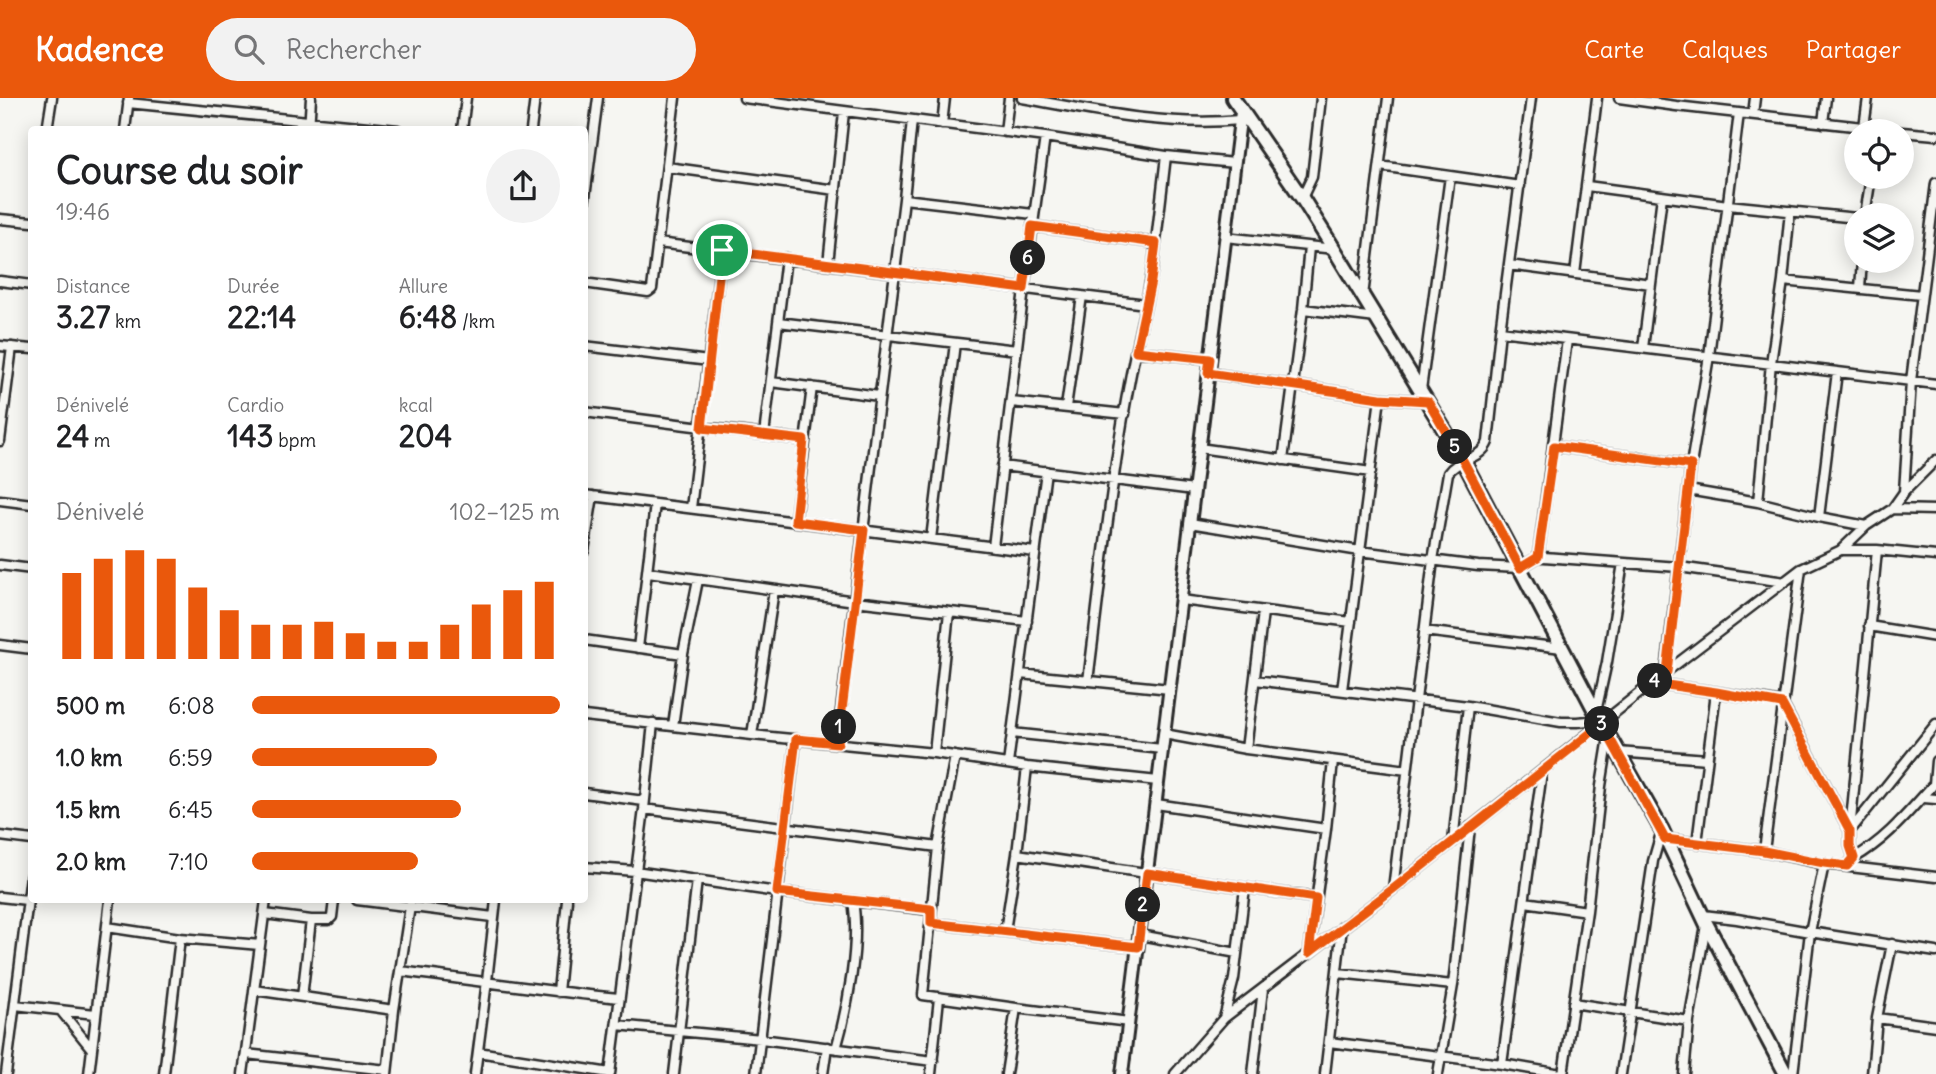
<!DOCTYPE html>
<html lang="fr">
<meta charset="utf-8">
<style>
:root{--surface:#fff;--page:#f2f2f2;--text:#202124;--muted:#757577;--accent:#ea580c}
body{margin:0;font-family:Delius,sans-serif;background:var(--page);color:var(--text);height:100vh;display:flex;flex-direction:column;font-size:26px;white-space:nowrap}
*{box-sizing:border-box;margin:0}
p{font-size:23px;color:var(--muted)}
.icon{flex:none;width:38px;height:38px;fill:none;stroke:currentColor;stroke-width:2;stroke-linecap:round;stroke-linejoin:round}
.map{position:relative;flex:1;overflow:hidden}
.side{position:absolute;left:28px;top:28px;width:560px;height:777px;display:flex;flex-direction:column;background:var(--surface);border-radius:7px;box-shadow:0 4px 18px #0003}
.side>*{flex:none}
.tools{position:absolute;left:1844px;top:21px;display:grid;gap:14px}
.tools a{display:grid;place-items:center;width:70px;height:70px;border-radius:50%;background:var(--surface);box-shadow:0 4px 18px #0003;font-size:35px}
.pin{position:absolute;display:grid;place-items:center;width:60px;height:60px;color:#fff;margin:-30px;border:4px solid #fff;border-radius:50%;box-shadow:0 2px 7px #0007}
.km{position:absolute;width:35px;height:35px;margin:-18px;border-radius:50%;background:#222;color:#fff;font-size:19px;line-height:35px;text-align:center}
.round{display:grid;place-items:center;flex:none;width:74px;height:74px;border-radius:37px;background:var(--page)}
.headline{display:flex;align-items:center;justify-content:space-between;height:119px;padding:0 28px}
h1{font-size:38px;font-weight:800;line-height:52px}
.stats{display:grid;grid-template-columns:repeat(3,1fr);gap:10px;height:119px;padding:7px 28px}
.stats div{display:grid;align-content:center}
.stats b{font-size:30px;font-weight:800}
.stats small{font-size:19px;font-weight:400}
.stats p{font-size:19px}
.chart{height:196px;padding:14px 28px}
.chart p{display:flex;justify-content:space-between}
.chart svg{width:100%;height:126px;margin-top:7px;stroke:var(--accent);stroke-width:6}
ul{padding:0 28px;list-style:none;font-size:23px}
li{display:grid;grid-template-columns:112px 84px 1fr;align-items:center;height:52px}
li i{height:18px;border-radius:9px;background:var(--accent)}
header{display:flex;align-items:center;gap:42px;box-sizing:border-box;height:98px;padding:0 35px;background:var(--accent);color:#fff}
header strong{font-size:33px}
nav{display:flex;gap:38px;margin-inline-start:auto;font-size:24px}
.search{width:490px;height:63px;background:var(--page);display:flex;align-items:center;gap:18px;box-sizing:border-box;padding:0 24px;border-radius:38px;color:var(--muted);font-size:26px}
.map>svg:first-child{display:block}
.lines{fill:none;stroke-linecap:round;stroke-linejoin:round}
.minor-casing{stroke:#2b2b2b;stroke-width:13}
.tertiary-casing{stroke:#2b2b2b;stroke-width:16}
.secondary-casing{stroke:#2b2b2b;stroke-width:18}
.minor{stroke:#f6f6f2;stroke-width:8}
.tertiary{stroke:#f6f6f2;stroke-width:10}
.secondary{stroke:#f6f6f2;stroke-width:12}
.route-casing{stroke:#fff;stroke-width:14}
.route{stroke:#ea580c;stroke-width:9}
</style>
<header>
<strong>Kadence</strong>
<div class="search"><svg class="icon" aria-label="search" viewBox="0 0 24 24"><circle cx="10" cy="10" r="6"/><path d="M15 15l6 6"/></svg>Rechercher</div>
<nav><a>Carte</a><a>Calques</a><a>Partager</a></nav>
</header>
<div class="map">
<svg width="1936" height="976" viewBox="0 0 1936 976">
<rect width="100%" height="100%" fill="#f6f6f2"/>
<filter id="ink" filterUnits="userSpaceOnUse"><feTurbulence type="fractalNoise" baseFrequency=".0143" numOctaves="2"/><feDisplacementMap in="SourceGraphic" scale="14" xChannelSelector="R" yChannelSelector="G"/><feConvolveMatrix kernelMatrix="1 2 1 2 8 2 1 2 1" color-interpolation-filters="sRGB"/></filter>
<g filter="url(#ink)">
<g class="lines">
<defs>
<path id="minor" d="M744,0L1045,39L1166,58L1234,65
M1022,0C1094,13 1166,29 1240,22
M1619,0L1676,8L1898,33
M128,5L398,32
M1753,16L1755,0
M1823,25L1826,0
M942,26L945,0
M1864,29L1868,0
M47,32L52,0
M125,32L129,0
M309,32L311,0
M462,32L466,0
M531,32L535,0
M1005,34L1009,0
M1902,34L1936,37
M1380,68L1520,88
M667,69L836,92
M1587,88L1728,107L1857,120
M1302,100L1312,79L1321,0
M904,101L1033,116
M584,107L598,0
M1865,117L1871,79
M0,121L32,124
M1032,128L1156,145
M1225,139L1334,151
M658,145L1146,206L1153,169L1166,58
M828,166L844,14
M1509,167L1651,186
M1575,176L1597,0
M0,183L32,187
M1783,183L1921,197
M584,185L648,194L652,191L675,0
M1860,190L1862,163
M1363,198L1388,0
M1303,211L1376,220
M778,224L1017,252
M1500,233L1936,286
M0,248L32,251
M584,248L709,263
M1643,250L1662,98
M1136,253L1210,261
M1837,274L1819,419L1866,428
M1208,275L1380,300L1428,303
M771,284L879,298
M1421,292L1450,78
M1011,304L1125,316
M1066,309L1082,198
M584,314L804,342
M764,337L786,160
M0,343L12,249
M1554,348L1691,367
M1199,350L1371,374
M1283,362L1303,211L1309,149
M1002,368L1194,392
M1688,392L1758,404L1819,419
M1904,394L1911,283L1936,85
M584,397L1035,454
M0,402L32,406
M1758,404L1771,265L1783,183L1790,113
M691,410L722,152
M1892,411L1936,412
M795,423L812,289
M1190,425L1360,453L1478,468L1520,470L1538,459H1544L1679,469L1785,484
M931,441L955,245
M993,449L1024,191L1045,39
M1841,452H1877L1936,458
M584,453L593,398
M1538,459L1567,242
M0,467L32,471
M648,474L855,503L1027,523
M1181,502L1351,524
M1869,528L1936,539
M1424,533L1562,550
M584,542L683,556
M0,547L32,551
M638,550L655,406
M1666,574L1691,367L1709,258L1739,15
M1020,576L1170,591
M1255,582L1468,608L1561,624H1577L1600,622
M1088,583C1104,457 1116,330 1146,206
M1653,585L1716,594L1782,605L1850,733L1936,626
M1342,592L1380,300
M1596,614L1607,564L1623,465
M584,618L752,637L934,655L1027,669L1158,683
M673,628L683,556L698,482
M1012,635L1162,651
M1164,636L1246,651L1407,672
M752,637L774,492
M837,645L904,101L912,22
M1246,651L1263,514
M1618,654L1707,661
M934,655L949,514
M955,658L938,749L923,897L1016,910L1129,924
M1008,666L1046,373
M1934,686L1936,663
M584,695L644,703
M1924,700L1936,701
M1156,706L1326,731
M644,711L938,749
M0,738L32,742
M1665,741L1764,753L1824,766L1936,779
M1453,744L1468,608
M1697,745L1716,594
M1764,753L1801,471L1841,452L1866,428L1892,411L1904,394L1936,362
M1017,756L1316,800
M1854,760C1888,741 1910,712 1936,684
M1847,768L1854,760L1850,748V733L1877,452
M584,769L635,773L777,794L931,812
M1393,791L1433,462L1448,375C1458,360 1481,362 1488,344L1500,233L1531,0
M0,799L27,802
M357,802L493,819
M1525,804L1587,813
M265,816L311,822H329L332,819L334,802
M1703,817L1737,821L1810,834L1936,854
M931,825L1138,849
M107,829L180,840L260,847
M1005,833L1017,756L1027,669
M1140,837L1237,855
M1309,855L1326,731L1333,663
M400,873C473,882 546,893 619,900
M1338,875L1453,887
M254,892L394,912
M558,894L567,802
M302,899L311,822
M1573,905L1689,923
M15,907L95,916
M61,913L91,950
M1224,920L1234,881L1245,790
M1877,920L1936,928
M617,927L761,941L933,963
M1329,944L1502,966L1561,976
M836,951C848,909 860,845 853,803
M478,954L610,975
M246,956L387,972
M1502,966L1542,674
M6,976L32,770
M89,976L110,802
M164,976L180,840
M243,976L266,802
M387,976L394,912L411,802
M475,976L487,883L496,802
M610,976L644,711L653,625
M674,976L697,782
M756,976L796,641
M823,976L827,949
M931,976L939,900
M1006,976L1016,910
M1175,976L1224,920L1393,791L1666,574L1801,471
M1253,976L1263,891
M1325,976L1342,829
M1438,976L1453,887L1470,729
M1563,976L1587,813L1601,688L1609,639
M1621,976L1653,763L1662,732
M1684,976L1689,923L1706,827
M1793,976L1810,834L1824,766
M1872,976L1877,920L1892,846"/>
<path id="tertiary" d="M1122,976L1241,14"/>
<path id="secondary" d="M1233,0L1302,100L1334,151L1464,364L1602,626L1662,732L1706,825L1786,976"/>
</defs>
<use href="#minor" class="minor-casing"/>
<use href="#tertiary" class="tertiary-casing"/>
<use href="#secondary" class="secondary-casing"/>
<use href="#minor" class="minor"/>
<use href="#tertiary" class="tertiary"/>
<use href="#secondary" class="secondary"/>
</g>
</g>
<g class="lines" filter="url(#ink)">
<defs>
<path id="route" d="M1032,128L1156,145L1151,183L1136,253L1210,261L1208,275L1380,300L1428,303L1464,364L1520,470L1538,459L1554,348L1691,367L1667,574L1653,585L1716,594L1782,606L1850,733V748L1854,760L1847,768L1824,765L1764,753L1665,741L1602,626L1393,791L1309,855L1316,800L1147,775L1138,849L931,825V811L777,794L796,641L838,645L864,432L795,423L804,342L702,330L722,152L1024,191Z"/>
</defs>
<use href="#route" class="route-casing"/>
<use href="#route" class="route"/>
</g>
</svg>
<div class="tools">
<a><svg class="icon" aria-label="locate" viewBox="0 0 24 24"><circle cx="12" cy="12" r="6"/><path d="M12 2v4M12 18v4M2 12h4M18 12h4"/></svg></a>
<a><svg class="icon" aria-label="layers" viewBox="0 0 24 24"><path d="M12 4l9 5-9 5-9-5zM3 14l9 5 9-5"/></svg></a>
</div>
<div class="pin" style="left:722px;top:152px;background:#1e9e55"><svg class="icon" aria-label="arrive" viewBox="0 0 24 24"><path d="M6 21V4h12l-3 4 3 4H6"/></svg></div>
<b class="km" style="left:839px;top:629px">1</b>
<b class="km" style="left:1143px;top:807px">2</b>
<b class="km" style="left:1602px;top:626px">3</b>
<b class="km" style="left:1655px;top:583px">4</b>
<b class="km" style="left:1455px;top:349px">5</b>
<b class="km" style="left:1028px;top:160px">6</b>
<section class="side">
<div class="headline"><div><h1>Course du soir</h1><p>19:46</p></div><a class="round"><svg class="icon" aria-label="share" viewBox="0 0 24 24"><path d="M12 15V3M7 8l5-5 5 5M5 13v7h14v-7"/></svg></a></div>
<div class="stats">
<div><p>Distance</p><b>3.27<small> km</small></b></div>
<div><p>Durée</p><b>22:14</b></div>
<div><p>Allure</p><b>6:48<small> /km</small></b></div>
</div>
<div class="stats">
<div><p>Dénivelé</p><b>24<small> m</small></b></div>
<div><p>Cardio</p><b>143<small> bpm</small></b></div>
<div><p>kcal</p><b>204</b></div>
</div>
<div class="chart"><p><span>Dénivelé</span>102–125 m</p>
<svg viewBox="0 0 160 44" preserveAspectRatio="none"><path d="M5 44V14M15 44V9M25 44V6M35 44V9M45 44V19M55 44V27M65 44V32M75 44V32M85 44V31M95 44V35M105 44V38M115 44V38M125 44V32M135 44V25M145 44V20M155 44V17"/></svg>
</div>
<ul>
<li><b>500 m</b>6:08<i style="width:100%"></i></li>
<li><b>1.0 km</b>6:59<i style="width:60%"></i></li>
<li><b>1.5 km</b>6:45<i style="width:68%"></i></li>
<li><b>2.0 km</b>7:10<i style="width:54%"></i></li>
</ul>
</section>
</div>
